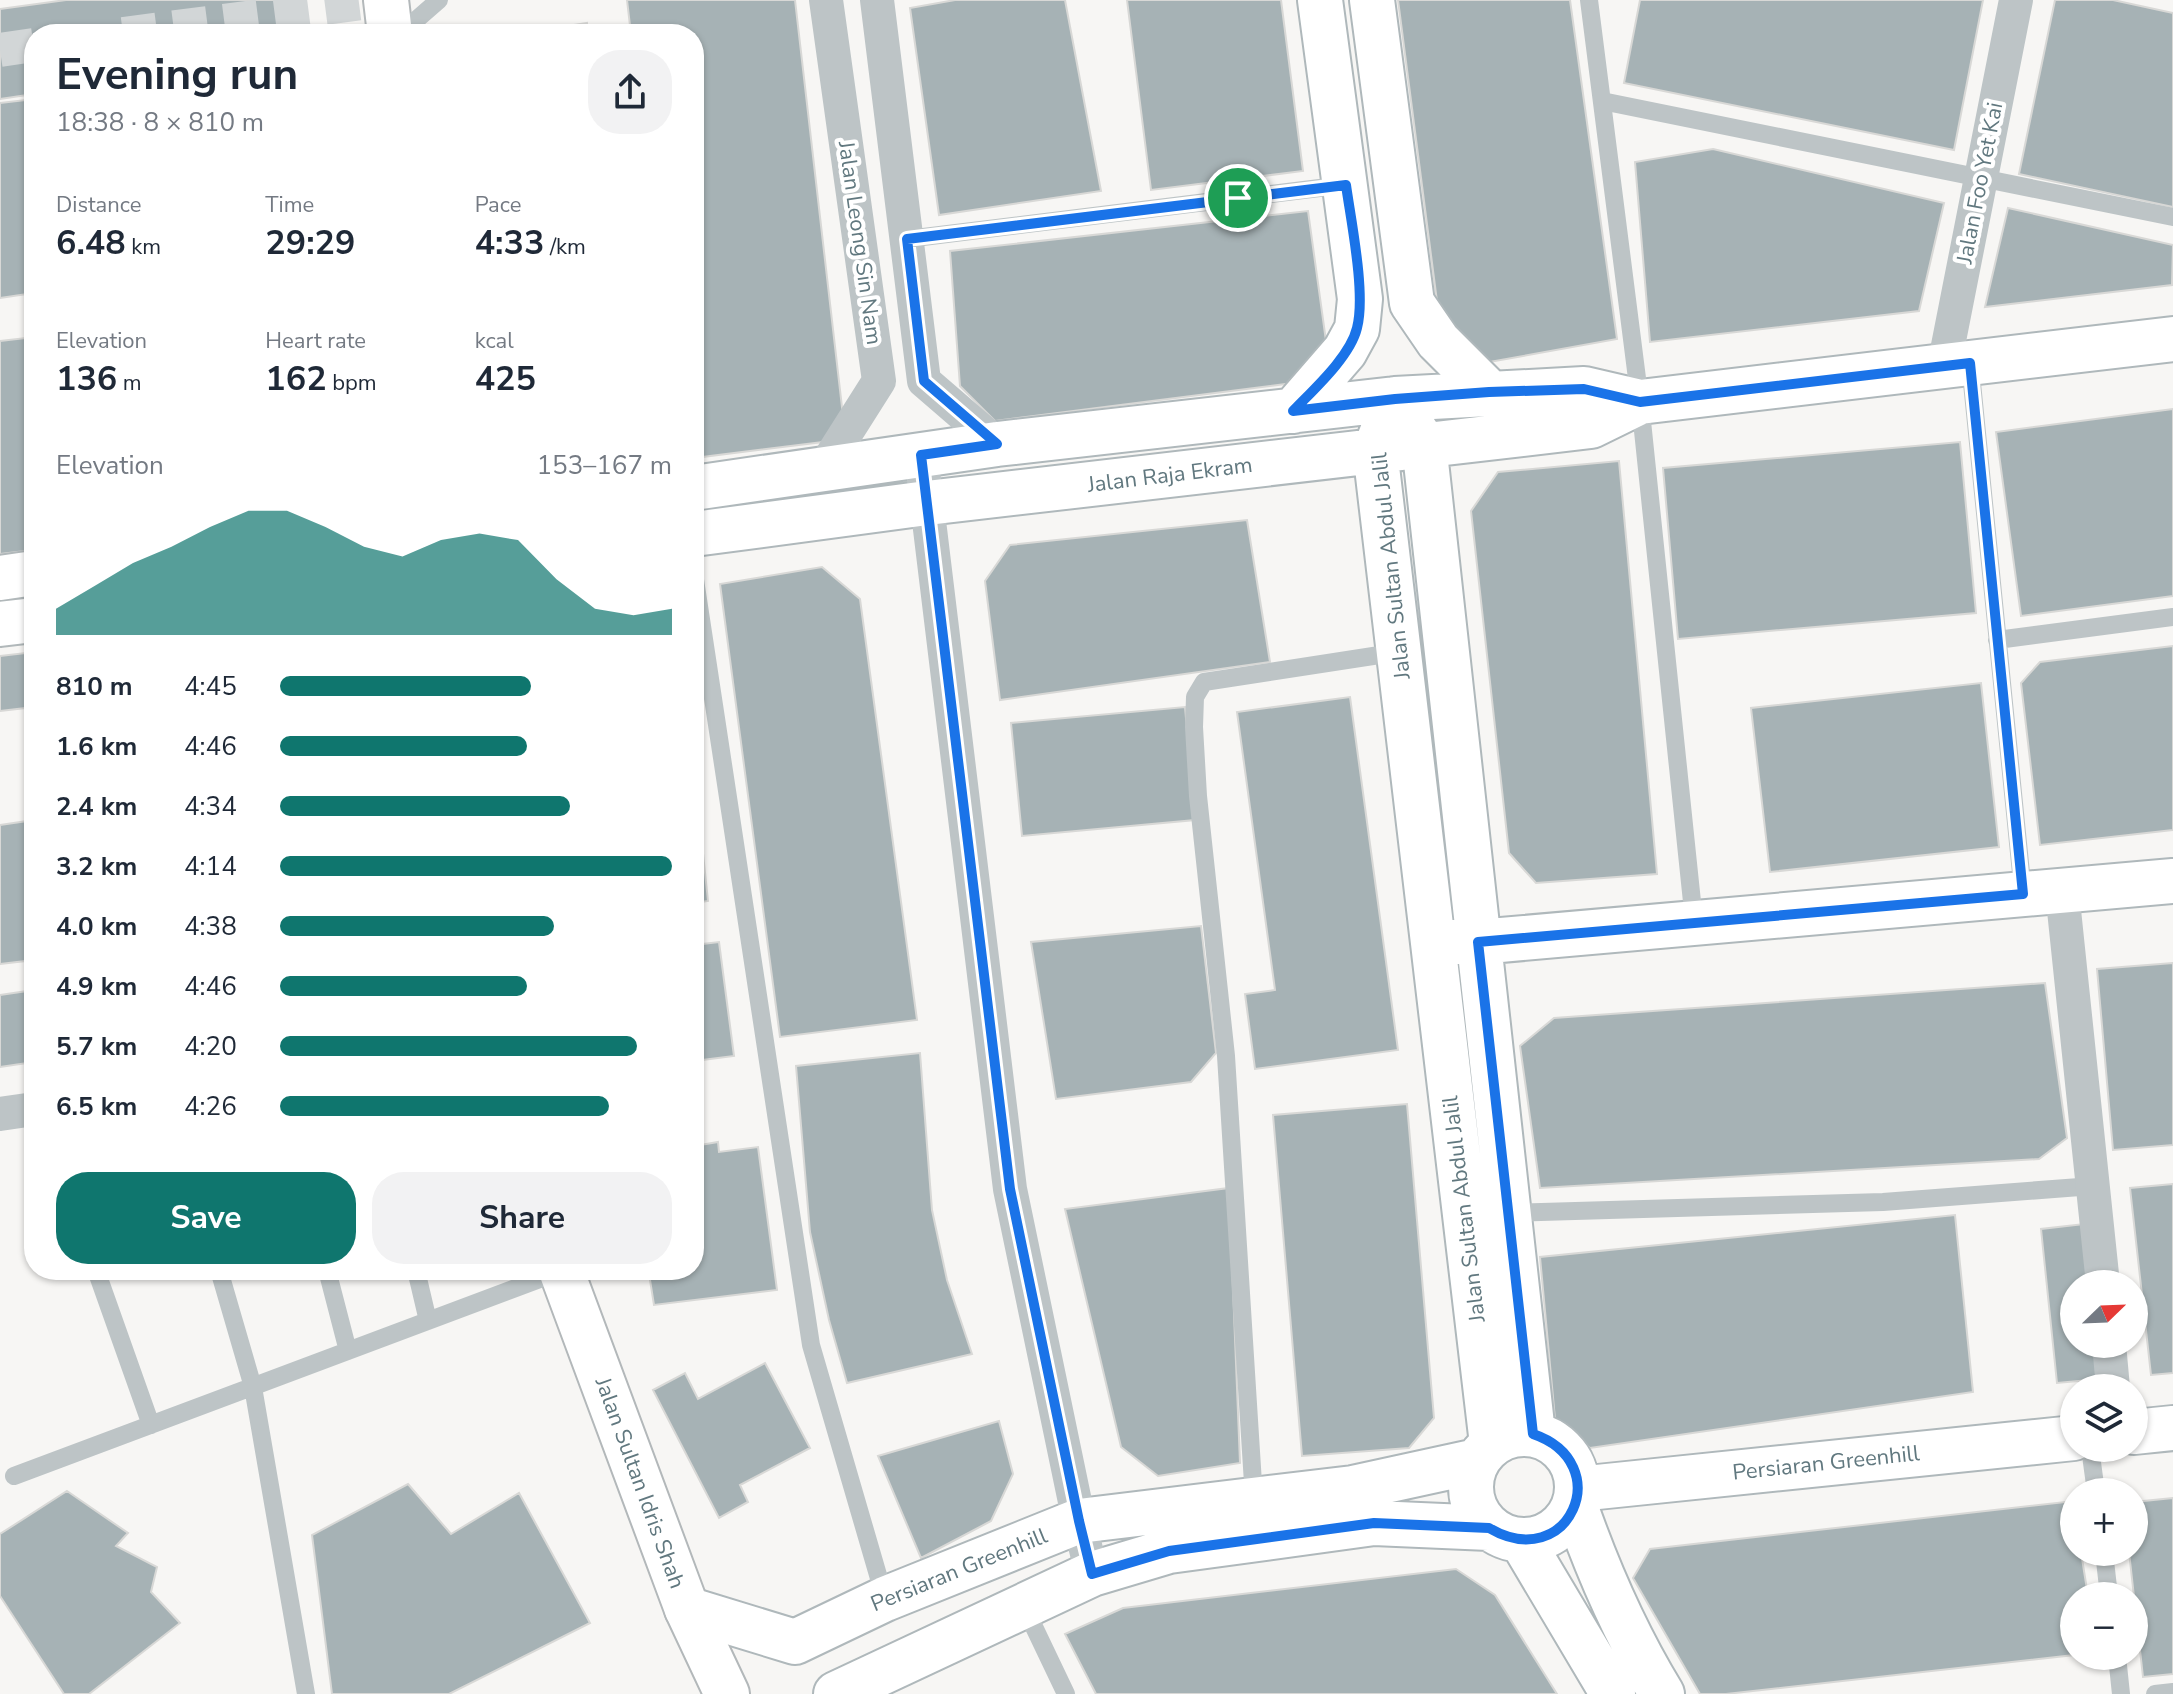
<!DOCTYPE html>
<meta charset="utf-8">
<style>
:root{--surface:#fff;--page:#f2f2f3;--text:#1f2937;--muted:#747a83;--accent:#0f766e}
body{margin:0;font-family:"Nunito Sans",sans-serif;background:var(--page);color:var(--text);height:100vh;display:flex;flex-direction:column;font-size:30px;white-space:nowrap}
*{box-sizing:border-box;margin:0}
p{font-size:26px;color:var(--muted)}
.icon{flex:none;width:44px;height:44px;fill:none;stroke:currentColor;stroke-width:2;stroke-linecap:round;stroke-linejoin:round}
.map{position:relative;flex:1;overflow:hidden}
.drawer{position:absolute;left:24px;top:24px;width:680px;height:1256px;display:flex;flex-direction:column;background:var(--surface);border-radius:32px;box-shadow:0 2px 6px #0004}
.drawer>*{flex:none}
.needle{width:52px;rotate:67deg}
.tools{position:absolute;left:2060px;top:1270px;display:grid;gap:16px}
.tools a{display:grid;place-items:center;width:88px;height:88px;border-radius:50%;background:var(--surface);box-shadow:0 2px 6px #0004;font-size:40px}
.pin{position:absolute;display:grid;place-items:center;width:68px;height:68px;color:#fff;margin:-34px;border:4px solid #fff;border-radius:50%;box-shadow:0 2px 8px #0007}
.round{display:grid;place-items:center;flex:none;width:84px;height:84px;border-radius:32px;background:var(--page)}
.overview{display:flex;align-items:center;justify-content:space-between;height:136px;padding:0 32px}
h1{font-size:44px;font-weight:700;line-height:60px}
.figures{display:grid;grid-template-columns:repeat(3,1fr);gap:12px;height:136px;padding:8px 32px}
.figures div{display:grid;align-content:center}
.figures b{font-size:34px;font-weight:700}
.figures small{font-size:22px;font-weight:400}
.figures p{font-size:22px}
.chart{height:224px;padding:16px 32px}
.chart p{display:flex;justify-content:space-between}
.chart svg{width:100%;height:144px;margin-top:8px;fill:var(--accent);opacity:.7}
.button{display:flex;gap:16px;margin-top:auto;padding:16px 32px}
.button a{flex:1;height:92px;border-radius:32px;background:var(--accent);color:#fff;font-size:32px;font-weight:700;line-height:92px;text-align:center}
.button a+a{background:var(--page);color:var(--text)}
ul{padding:0 32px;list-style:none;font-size:26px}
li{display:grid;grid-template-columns:128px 96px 1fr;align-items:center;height:60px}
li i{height:20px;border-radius:10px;background:var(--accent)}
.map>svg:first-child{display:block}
.building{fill:#a6b2b5;stroke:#d8d8d6;stroke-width:2}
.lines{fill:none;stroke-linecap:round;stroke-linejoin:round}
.street-tunnel{stroke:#d2d6d7;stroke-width:34;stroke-dasharray:34 17;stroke-linecap:butt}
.secondary-casing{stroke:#afb8bb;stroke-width:48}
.primary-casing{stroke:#b1b8ba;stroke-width:48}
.highway-casing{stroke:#b3b8ba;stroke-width:48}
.lane{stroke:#bdc4c6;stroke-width:18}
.street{stroke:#bdc4c6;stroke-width:34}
.secondary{stroke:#fff;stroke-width:44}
.primary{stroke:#fff;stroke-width:44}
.highway{stroke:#fff;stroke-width:44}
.route-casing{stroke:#fff;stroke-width:16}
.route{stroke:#1a73e8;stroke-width:10}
.labels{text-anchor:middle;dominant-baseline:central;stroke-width:8;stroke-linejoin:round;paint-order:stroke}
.street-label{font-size:22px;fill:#61787f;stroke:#fff}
</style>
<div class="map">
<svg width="2173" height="1694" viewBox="0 0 2173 1694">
<rect width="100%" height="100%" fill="#f7f6f4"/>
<path class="building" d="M66,0H279L284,34H34V94L0,99V9Z
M627,0H795L843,416L823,442L694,458V34H631Z
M955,0H1065L1101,191L939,215L910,8Z
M1127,0H1281L1303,171L1151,190Z
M1398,0H1570L1617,339L1484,363L1439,317Z
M1640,0H1983L1954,150L1624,83Z
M2055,0H2113L2173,13V207L2019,174Z
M587,23L588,34H518Z
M34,99V293L0,298V103Z
M1713,149L1944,203L1919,311L1650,342L1635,162Z
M2008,208L2173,245L2172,285L1985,307Z
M1308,211L1326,341L1301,382L995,421L960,386L950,251Z
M34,337V550L0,554V341Z
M2173,409V596L2021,616L1996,432Z
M1960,442L1976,613L1678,639L1663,468Z
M1619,461L1657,874L1536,883L1509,853L1471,511L1498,472Z
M1247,520L1270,662L1000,700L985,581L1010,545Z
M822,567L860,599L917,1020L780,1037L720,584Z
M2173,646V830L2040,845L2021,683L2040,662Z
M34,652V707L0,711V656Z
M1981,683L1999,847L1770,872L1751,708Z
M1350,697L1398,1050L1255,1069L1245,994L1275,990L1237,712Z
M1185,707L1195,820L1022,836L1011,723Z
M694,768L708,901L694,903Z
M34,820V960L0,964V825Z
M1201,926L1216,1053L1191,1082L1056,1099L1031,942Z
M719,942L734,1056L694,1061V945Z
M2173,963V1145L2113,1150L2097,969Z
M2045,983L2067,1138L2039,1159L1540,1188L1520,1046L1554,1018Z
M34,990V1062L0,1067V995Z
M920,1053L932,1210L947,1280L972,1354L847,1383L829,1320L810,1232L796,1066Z
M1407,1104L1434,1418L1409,1448L1302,1456L1273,1115Z
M718,1142L719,1152L758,1147L777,1290L654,1305L649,1274L636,1276L635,1270H694V1146Z
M2173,1184V1373L2151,1375L2130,1188Z
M1229,1188L1240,1463L1158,1476L1121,1447L1065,1209Z
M1955,1215L1973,1392L1590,1448L1555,1419L1540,1257Z
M2084,1224L2091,1284H2074V1344H2097L2100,1379L2057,1383L2041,1229Z
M765,1363L810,1448L740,1485L748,1502L719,1518L653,1390L685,1373L698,1399Z
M999,1421L1013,1474L991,1521L921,1558L878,1456Z
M408,1484L451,1534L519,1493L590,1623L449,1694H332L312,1535Z
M67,1491L128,1533L116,1546L157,1567L151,1592L180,1623L89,1694H64L0,1596V1534Z
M2173,1498V1674L2143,1677L2129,1552H2134V1502Z
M2074,1501V1552H2081L2088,1596H2074V1655L1726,1694H1700L1633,1578L1650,1549Z
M1456,1569L1495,1595L1557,1694H1096L1065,1634L1123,1608Z"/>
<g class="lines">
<path class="street-tunnel" d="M123,34L386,0
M0,50L34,45"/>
<defs>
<path id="secondary" d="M1372,0L1412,303L1438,341L1489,392
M1395,399L1375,450L1492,1444
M1293,411L1345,351L1357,329L1360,299L1320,0
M1409,421L1424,444L1533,1434
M694,488L997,444L1395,399L1584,389L1640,402
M694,534L927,503L1591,426L1640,402L2173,339
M1450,942H1478L2173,881
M2134,1432L2173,1428
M1471 1487a53 53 0 1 1 106 0a53 53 0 1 1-106 0Z
M1578,1489L2074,1438
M1575,1505C1598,1571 1626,1635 1662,1694
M1522,1541L1613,1694
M687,1609L795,1642L885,1599L1079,1521L1353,1488L1477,1461
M836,1694L1092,1574L1169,1551L1374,1523L1489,1528"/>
<path id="primary" d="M0,578L34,573
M0,624L34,620"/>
<path id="highway" d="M386,0L390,34
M561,1270L687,1609L727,1694"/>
</defs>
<use href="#secondary" class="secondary-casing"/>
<use href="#primary" class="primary-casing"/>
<use href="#highway" class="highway-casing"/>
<path class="lane" d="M1589,0L1640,402L1694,921
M400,34L439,0
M1602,101L2173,217
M907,239L1344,185
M1970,363L2023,893
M694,573L811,1345L885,1599
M1997,640L2173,617
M1509,1213L1883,1202L2093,1186
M96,1270L151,1425
M219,1270L253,1387L306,1694
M327,1270L348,1351
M416,1270L428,1321
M2090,1448L2096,1492
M14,1476L561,1271
M1254,1499L1226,1056L1198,796L1194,727L1195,697L1204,682L1399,652
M2104,1552L2109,1596
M1024,1606L1066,1694
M2117,1656L2121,1694
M2155,1694L2173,1692"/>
<path class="street" d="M877,0L924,381L997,444
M1944,366L2016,0
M921,455L1010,1189L1079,1521L1092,1574
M822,471L879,381L826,0
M2062,891L2103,1284
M0,1114L34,1109
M2109,1344L2113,1388"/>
<use href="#secondary" class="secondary"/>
<use href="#primary" class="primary"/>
<use href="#highway" class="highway"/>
</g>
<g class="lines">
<defs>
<path id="route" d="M1346,185C1351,221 1366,294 1357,328C1350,357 1313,390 1293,411L1395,399L1489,392L1584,389L1640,402L1970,363L2023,894L1478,942L1533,1434C1618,1463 1569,1575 1489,1528L1374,1523L1169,1551L1092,1574L1079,1521L1010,1189L921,455L997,444L924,381L907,239Z"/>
</defs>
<use href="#route" class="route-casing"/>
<use href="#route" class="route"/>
</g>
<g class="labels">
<g class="street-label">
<text transform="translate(1980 183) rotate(-79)">Jalan Foo Yet Kai</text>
<text transform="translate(860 243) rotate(82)">Jalan Leong Sin Nam</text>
<text transform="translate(1170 475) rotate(-7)">Jalan Raja Ekram</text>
<text transform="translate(1391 566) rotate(-96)">Jalan Sultan Abdul Jalil</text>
<text transform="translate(1464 1209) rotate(-97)">Jalan Sultan Abdul Jalil</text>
<text transform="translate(1826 1463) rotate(-6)">Persiaran Greenhill</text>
<text transform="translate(640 1483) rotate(70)">Jalan Sultan Idris Shah</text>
<text transform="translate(959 1570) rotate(-22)">Persiaran Greenhill</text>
</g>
</g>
</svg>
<div class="tools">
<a><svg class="needle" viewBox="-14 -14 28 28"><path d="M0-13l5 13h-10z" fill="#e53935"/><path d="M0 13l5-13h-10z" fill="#747a83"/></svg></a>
<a><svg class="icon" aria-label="layers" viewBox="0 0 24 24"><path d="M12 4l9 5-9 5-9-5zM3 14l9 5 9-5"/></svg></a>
<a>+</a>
<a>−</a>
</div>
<div class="pin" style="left:1238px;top:198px;background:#1e9e55"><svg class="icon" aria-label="arrive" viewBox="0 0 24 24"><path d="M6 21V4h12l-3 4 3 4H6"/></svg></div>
<section class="drawer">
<div class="overview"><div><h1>Evening run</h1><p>18:38 · 8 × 810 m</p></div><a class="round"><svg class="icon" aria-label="share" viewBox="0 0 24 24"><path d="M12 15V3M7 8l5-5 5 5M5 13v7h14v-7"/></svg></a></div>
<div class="figures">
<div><p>Distance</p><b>6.48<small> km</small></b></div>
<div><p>Time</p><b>29:29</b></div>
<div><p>Pace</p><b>4:33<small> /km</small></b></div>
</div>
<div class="figures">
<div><p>Elevation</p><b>136<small> m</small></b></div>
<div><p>Heart rate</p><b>162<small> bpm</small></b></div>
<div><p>kcal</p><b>425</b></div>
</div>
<div class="chart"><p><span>Elevation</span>153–167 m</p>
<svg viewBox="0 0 160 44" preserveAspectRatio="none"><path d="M0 44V36L10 29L20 22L30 17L40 11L50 6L60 6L70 11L80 17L90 20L100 15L110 13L120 15L130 27L140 36L150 38L160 36V44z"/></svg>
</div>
<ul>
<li><b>810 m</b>4:45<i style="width:64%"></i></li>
<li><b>1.6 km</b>4:46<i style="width:63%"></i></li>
<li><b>2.4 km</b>4:34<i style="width:74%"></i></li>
<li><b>3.2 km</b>4:14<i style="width:100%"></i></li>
<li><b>4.0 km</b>4:38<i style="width:70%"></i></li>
<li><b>4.9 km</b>4:46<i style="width:63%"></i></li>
<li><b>5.7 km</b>4:20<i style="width:91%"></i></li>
<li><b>6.5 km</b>4:26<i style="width:84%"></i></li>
</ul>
<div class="button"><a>Save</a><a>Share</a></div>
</section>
</div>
